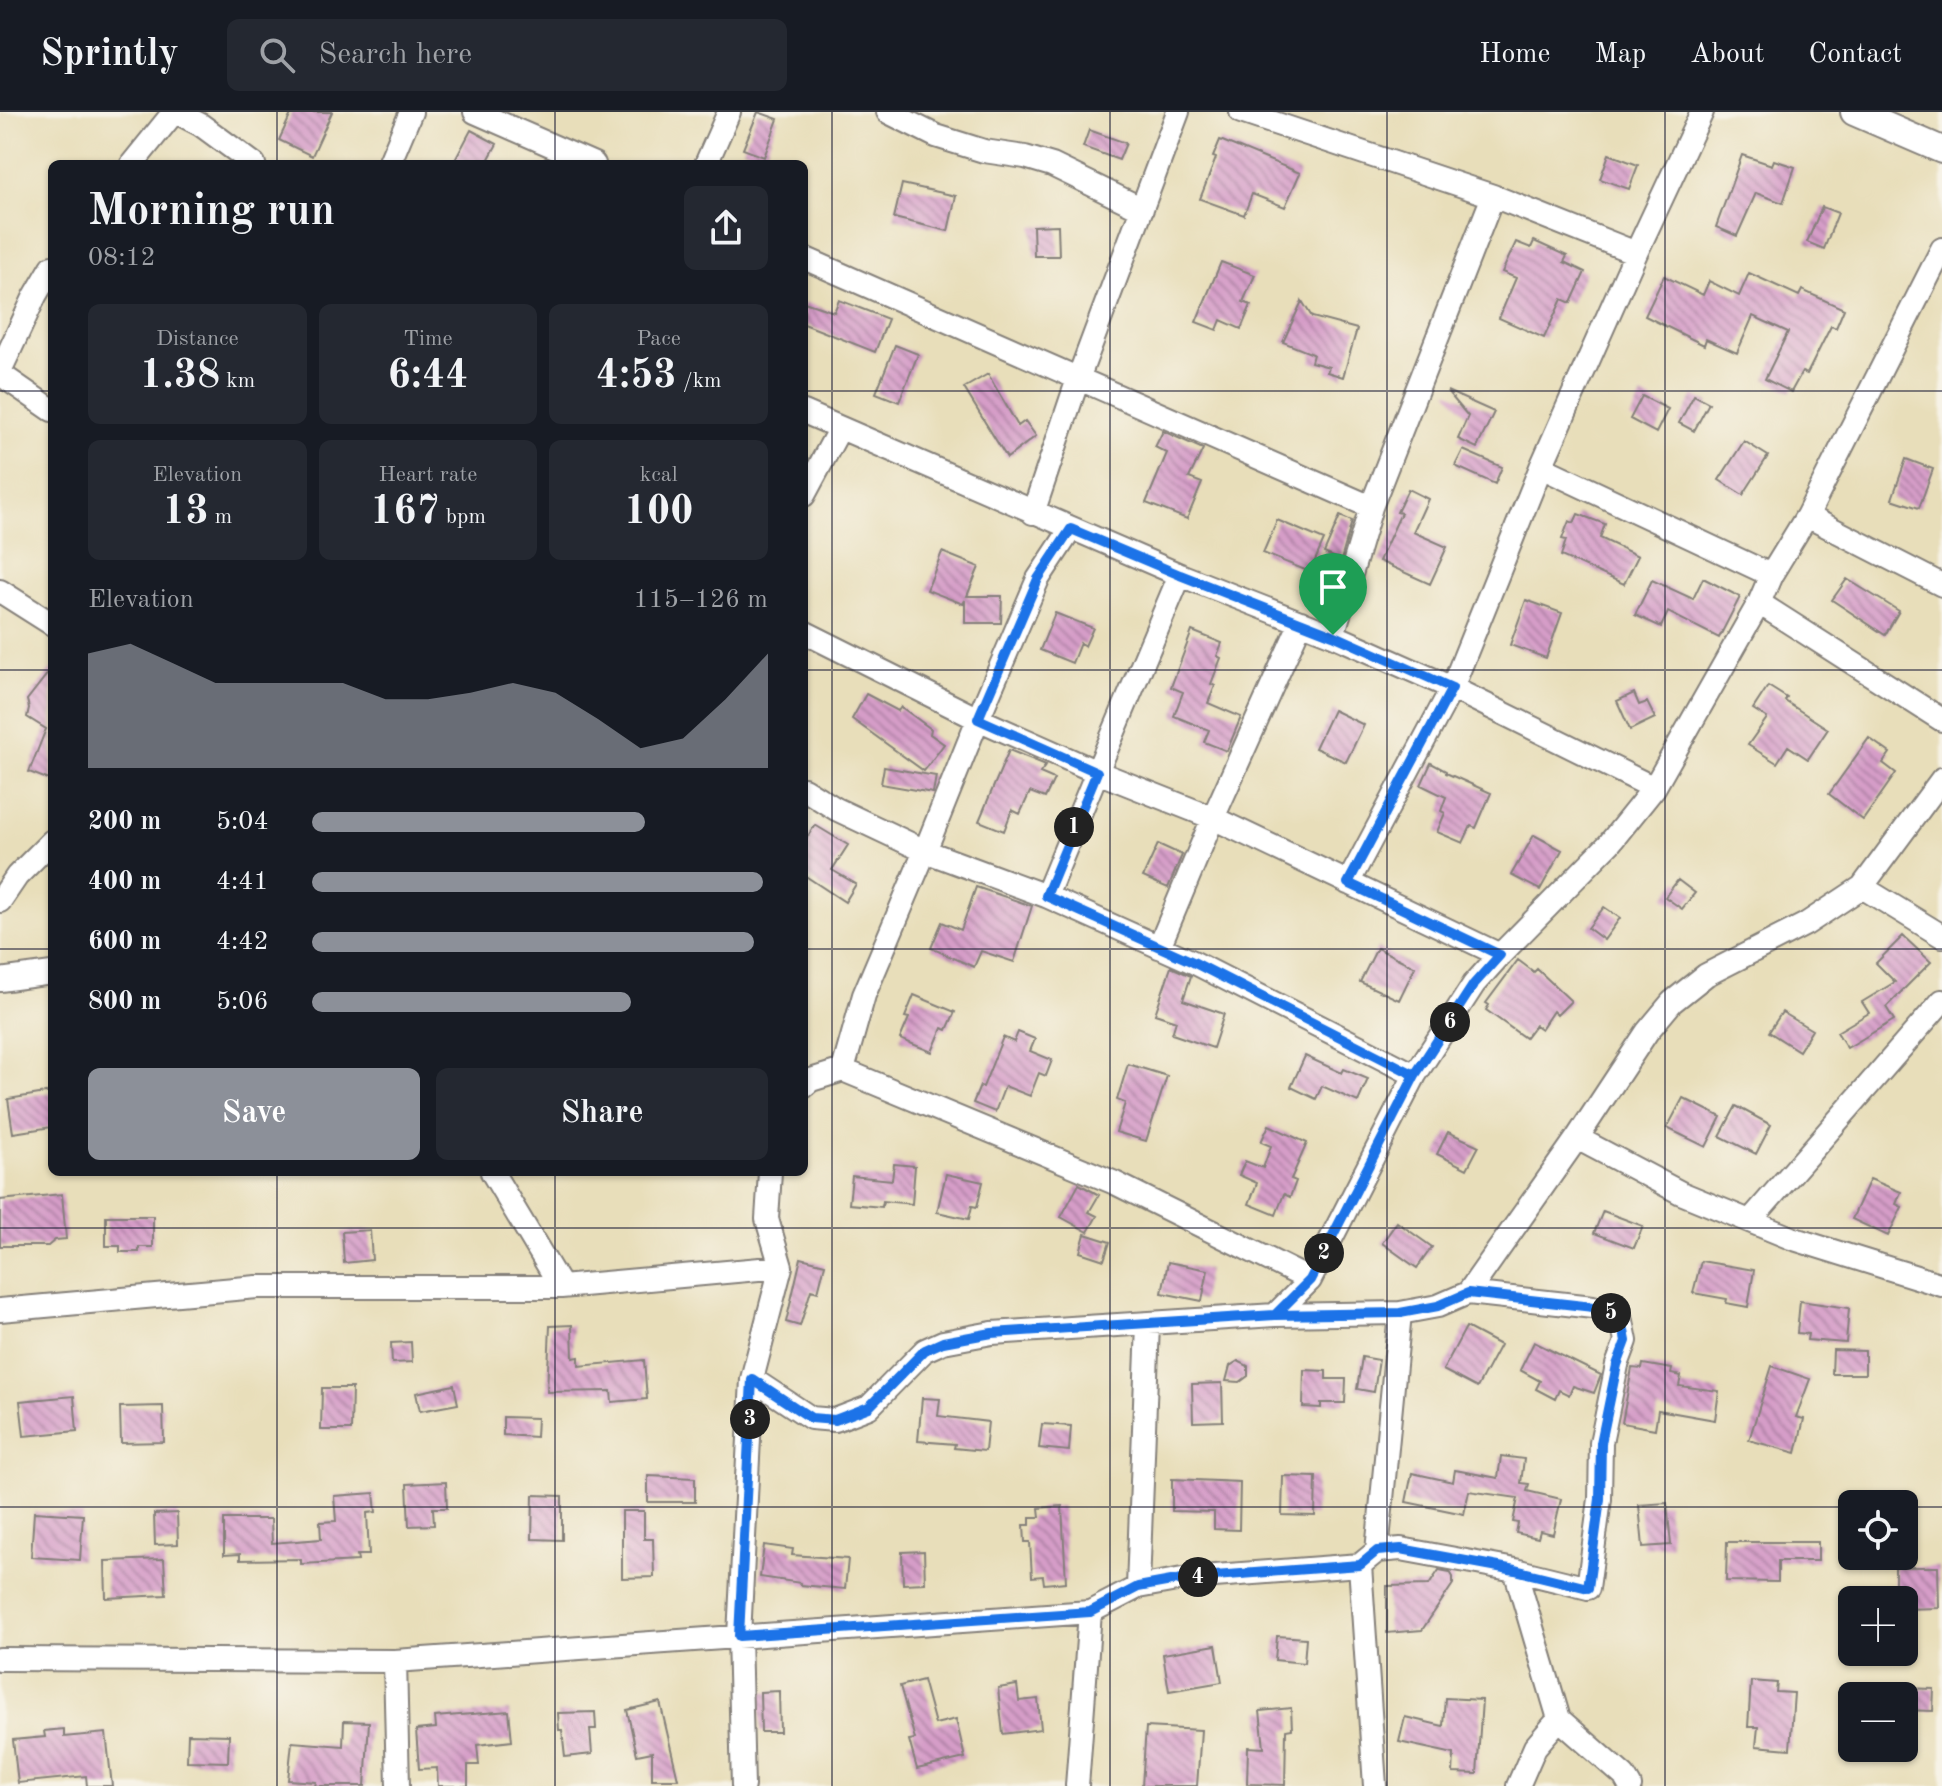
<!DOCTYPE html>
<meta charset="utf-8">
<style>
:root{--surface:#171b24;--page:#242831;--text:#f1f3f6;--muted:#9ea1a6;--line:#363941;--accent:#8c9099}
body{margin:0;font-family:"Old Standard TT",serif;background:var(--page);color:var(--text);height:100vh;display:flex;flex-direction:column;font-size:30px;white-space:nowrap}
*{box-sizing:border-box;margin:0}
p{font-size:26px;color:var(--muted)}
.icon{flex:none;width:44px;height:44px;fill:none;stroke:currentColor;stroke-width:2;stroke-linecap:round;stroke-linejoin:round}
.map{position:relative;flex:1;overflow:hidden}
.sheet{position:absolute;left:48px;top:48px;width:760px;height:1016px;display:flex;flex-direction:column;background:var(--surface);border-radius:12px;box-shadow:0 2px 6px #0004}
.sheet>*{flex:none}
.fabs{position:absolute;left:1838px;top:1378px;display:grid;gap:16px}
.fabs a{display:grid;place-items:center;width:80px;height:80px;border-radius:12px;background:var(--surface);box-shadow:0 2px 6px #0004;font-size:40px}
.pin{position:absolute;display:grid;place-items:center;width:68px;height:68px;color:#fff;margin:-82px -34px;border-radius:50% 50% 50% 0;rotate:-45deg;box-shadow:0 0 8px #0007}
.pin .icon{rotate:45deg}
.km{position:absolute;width:40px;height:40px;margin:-20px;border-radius:50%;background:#222;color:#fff;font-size:22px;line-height:40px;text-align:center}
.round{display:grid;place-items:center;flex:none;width:84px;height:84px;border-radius:12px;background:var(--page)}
.summary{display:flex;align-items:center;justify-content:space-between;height:136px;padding:0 40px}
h1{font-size:44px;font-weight:700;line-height:60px}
.figures{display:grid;grid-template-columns:repeat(3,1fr);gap:12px;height:136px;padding:8px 40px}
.figures div{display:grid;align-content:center;border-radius:12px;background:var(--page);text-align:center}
.figures b{font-size:40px;font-weight:700}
.figures small{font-size:22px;font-weight:400}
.figures p{font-size:22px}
.chart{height:224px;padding:16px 40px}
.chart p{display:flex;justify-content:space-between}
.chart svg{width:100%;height:144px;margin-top:8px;fill:var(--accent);opacity:.7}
.action{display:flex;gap:16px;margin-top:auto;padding:16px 40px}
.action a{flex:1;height:92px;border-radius:12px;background:var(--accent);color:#fff;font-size:32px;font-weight:700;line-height:92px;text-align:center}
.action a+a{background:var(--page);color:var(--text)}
ul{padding:0 40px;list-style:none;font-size:26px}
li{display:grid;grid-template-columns:128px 96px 1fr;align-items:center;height:60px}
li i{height:20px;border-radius:10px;background:var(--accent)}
header{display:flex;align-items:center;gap:48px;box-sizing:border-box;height:112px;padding:0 40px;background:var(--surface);border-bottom:2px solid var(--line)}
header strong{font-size:38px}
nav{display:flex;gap:44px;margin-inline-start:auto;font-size:28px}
.search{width:560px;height:72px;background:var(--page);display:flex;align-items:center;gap:20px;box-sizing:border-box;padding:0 28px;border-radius:12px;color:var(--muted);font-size:30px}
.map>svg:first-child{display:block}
.building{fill:url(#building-back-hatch)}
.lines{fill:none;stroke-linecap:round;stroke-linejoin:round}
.minor-casing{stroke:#85807a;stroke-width:26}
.tertiary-casing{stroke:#85807a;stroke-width:30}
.minor{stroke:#fff;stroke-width:22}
.tertiary{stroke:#fff;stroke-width:26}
.route-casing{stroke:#fff;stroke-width:16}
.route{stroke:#1a73e8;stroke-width:10}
.grid{fill:none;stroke:#22223b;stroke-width:2;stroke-opacity:0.55}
</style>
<header>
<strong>Sprintly</strong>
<div class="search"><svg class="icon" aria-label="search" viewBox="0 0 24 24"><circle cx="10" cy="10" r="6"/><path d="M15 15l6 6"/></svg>Search here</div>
<nav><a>Home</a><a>Map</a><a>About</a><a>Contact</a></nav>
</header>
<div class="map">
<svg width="1942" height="1674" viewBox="0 0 1942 1674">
<defs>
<pattern id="building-back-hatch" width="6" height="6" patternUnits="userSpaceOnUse" patternTransform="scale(2)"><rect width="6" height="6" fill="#d69dc8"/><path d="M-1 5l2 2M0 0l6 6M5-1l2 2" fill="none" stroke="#ad80a4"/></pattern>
</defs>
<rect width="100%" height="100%" fill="#f7f3e8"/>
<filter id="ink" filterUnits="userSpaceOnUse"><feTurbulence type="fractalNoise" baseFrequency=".0125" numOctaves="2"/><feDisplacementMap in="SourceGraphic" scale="16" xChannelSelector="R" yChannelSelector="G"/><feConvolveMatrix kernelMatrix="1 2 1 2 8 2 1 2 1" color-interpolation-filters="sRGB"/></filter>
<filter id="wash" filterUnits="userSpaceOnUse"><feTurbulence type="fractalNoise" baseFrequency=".006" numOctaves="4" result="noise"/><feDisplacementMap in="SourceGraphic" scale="32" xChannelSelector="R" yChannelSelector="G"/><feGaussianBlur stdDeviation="1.8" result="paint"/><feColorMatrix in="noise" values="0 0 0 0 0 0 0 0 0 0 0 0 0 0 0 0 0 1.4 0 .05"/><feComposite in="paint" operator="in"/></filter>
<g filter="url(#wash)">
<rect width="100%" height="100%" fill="#e8deba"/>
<g id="blocks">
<path class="building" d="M292,0H332L312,44L279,28Z
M758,0L778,7L764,45L743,37Z
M471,18L497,32L486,52H453Z
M1089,18L1126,31L1119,48L1083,35Z
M1220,28L1300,61L1285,95L1252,82L1244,103L1200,87L1216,46L1213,45Z
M1609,42L1638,53L1629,77L1600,67Z
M1742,43L1772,53L1774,48L1795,55L1783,91L1756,81L1737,124L1716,115Z
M902,72L956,84L948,119L894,106Z
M1822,95L1838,101L1824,137L1807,130Z
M1058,113L1059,144H1034L1033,114Z
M1534,129L1567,144L1564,150L1585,160L1571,191L1562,187L1544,226L1499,206L1516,166L1502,160L1516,130L1531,136Z
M1221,150L1255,163L1243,190L1251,193L1241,217L1221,208L1217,218L1196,210Z
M1749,161L1799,184L1802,178L1844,197L1836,216L1831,214L1807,262L1802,260L1791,280L1765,267L1788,220L1753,204L1737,241L1706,227L1704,233L1645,204L1664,164L1703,183L1709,169L1739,184Z
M839,188L888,207L875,240L804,212V190L834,200Z
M1302,189L1312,205L1357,217L1343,265L1327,260L1329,255L1311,250L1313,242L1283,230Z
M895,233L918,242L899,290L876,281Z
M988,262L1018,314L1025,309L1036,324L1007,346L964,276Z
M1447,279L1494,300L1477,336L1458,327L1468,304Z
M1694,283L1709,291L1694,319L1679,311Z
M1642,284L1668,297L1656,321L1630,307Z
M1163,319L1203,337L1189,366L1202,371L1187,407L1146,391L1167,341L1155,335Z
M1744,329L1768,344L1743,383L1719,368Z
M1463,338L1502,355L1495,372L1455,354Z
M1906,347L1933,357L1919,396L1892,387Z
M1408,377L1428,387L1413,420L1447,435L1430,472L1379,449L1401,401L1397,400Z
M1578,402L1605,412L1600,426L1638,444L1624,472L1561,444L1566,428L1562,427L1569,409L1574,411Z
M1340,404L1352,409L1341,448L1324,441Z
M1277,408L1324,428L1310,460L1263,441Z
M942,440L979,455L967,484H1002L1001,511H965V488L963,492L927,478Z
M1703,466L1740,485L1719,526L1668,500L1661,515L1635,503L1652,468L1693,487Z
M1847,467L1899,499L1885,523L1832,488Z
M1526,488L1562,501L1546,546L1510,533Z
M1055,501L1093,516L1085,534L1080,531L1072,551L1040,538Z
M1192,519L1222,531L1217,544L1221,546L1211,572L1215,574L1208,591L1241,605L1227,639L1204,630L1209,618L1174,604L1183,580L1171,575Z
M52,556V669L29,660L46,617L27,605L29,596L27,588Z
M1768,574L1787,586L1785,589L1828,617L1808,647L1788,634L1777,651L1748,633L1767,606L1753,597Z
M1634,581L1639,593L1647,590L1655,606L1630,618L1617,589Z
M866,582L898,599L901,595L931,617L930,622L944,632L924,659L852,607Z
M1333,598L1364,613L1346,650L1315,636Z
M1869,626L1890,641L1883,651L1896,661L1863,708L1829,682Z
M1009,638L1046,653L1040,661L1054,667L1045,686L1030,680L1020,702L1012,698L1004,719L979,709Z
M1431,651L1446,659V661L1491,681L1476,716L1471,714L1463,731L1437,720L1445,701L1441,699L1446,685L1421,673Z
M884,655L936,664L933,681L881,672Z
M815,713L848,733L832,758L856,772L845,790L804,763V730Z
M1534,723L1562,738L1540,778L1511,763Z
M1158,732L1182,743L1168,776L1143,765Z
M1678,768L1695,781L1682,797L1665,785Z
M976,775L1032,794L1014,850L981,839L974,855L931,836L942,810L961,818Z
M1604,795L1620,806L1604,828L1588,816Z
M1903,824L1931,850L1886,895L1894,908L1847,936L1837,920L1869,901L1862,890L1895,870L1876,851Z
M1377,836L1415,855L1399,888L1360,870Z
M1518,848L1534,860L1537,857L1571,889L1557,903L1553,899L1541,917L1535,913L1525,926L1486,898L1489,893L1486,891Z
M1171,855L1191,864L1183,888L1224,902L1213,936L1172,922L1176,909L1155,902Z
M914,883L955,900L947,918L942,916L932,940L900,927L909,906L905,905Z
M1782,900L1812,918L1799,939L1769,920Z
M1018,920L1035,927L1030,939L1052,948L1046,964L1039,961L1030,984L1005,974L995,1000L973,991L980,974L983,975L1003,925L1014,930Z
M1305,944L1342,961L1344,957L1368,967L1358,990L1322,974L1316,987L1291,975Z
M1128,952L1167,964L1146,1029L1116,1020L1125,991L1117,988Z
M52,980V1015L13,1021L8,987Z
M1683,986L1721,1005L1706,1035L1667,1016Z
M1736,994L1771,1013L1756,1042L1720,1024Z
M1269,1013L1307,1031L1291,1067L1296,1069L1290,1085L1284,1082L1276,1103L1249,1092L1257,1071L1239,1063L1245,1049L1263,1056L1271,1034L1261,1030Z
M1448,1020L1479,1034L1467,1057L1437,1042Z
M894,1052L915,1054L912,1092L883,1089L882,1095L849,1092L852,1064L892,1068Z
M946,1062L983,1070L977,1095L972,1094L969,1107L937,1100Z
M1870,1067L1901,1080L1896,1092L1902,1095L1888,1124L1852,1107Z
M1079,1072L1099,1083L1089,1100L1097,1104L1088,1120L1061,1105Z
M62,1082L66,1127L55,1128L48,1134H0V1088Z
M1603,1099L1643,1114L1634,1136L1594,1121Z
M106,1104H153V1135H139V1140H120V1134H106Z
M1397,1110L1432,1135L1417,1156L1382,1131Z
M370,1118L372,1148L344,1151L342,1120Z
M1085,1122L1110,1130L1104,1148L1080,1140Z
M801,1146L825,1152L818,1180L811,1178L800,1214L786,1210Z
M1701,1149L1754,1158L1748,1195L1726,1191L1727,1187L1693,1181Z
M1168,1150L1208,1158L1202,1189L1162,1181Z
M1800,1189L1849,1196L1846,1231L1807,1228L1808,1222L1797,1221Z
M572,1213L573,1246L579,1245V1254L644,1248L647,1287L612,1290L611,1279L547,1280L550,1214Z
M1466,1215L1500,1233L1477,1276L1443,1258Z
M411,1230L412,1250L392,1251L391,1231Z
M1534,1230L1601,1263L1594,1281L1573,1274L1569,1283L1559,1278L1555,1287L1536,1277L1540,1269L1520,1258Z
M1833,1238L1865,1239V1262H1832Z
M1362,1245L1379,1248L1374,1280L1357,1277Z
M1238,1249L1248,1254V1264L1240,1270L1226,1269L1230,1254Z
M1643,1252L1672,1257L1671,1262L1681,1264L1679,1274L1719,1279L1715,1308L1658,1298L1655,1317L1622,1311L1632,1256L1642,1257Z
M1772,1254L1810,1267L1796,1305L1804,1307L1796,1341L1749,1328Z
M1304,1258L1326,1259V1267H1346L1345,1291H1321V1296L1303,1295Z
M1222,1271L1223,1309L1193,1310L1192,1272Z
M454,1273L458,1292L420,1299L416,1281Z
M322,1276H352L351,1318H321Z
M74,1284L77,1319L24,1324L20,1289Z
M922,1286L940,1287L938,1304L988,1310L985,1339L954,1336L955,1332L918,1329Z
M163,1294L164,1330L121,1331L120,1295Z
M503,1305L537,1306L536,1325L503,1323Z
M1042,1312L1071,1314L1069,1339L1039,1336Z
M1501,1344L1524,1347L1521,1371L1529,1372L1527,1379L1561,1387L1553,1422L1540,1419L1538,1426L1516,1421L1518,1411L1513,1410L1518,1386L1469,1379L1464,1402L1406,1390L1412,1361L1453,1370L1455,1358L1498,1366Z
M648,1364L695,1366V1390H648Z
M1283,1364L1316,1365L1315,1404L1282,1403Z
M1172,1367L1240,1370L1239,1418L1214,1417V1400L1172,1399Z
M446,1370L447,1396H433L434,1413L409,1414L407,1372Z
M374,1381L376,1400L367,1401L369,1443H357L358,1449L301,1452V1447L240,1448V1442L224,1443V1407H271L272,1431L321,1427L320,1410L336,1409L334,1384Z
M533,1383L562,1384V1428L532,1427Z
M1667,1391L1671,1433L1643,1435L1639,1393Z
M1062,1394L1066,1470L1044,1472L1043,1464L1032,1465L1030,1430H1025L1024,1413H1030V1405H1040L1039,1396Z
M622,1399H644V1427H653L654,1465L622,1466Z
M34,1400L83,1403L80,1448L31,1445Z
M177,1401L178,1432L155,1433L154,1402Z
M1727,1430H1818V1449H1778V1470L1726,1469Z
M764,1433L793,1437L792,1443L848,1447L845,1477L801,1473V1471L760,1465Z
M924,1439L925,1471L903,1472L902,1440Z
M164,1447L166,1483L106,1486L105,1449Z
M1895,1455H1938L1939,1496L1904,1497V1488H1900V1482H1895Z
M1439,1458L1450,1460L1453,1465V1472L1422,1518L1387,1521V1474L1429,1473Z
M1277,1524L1306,1526L1304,1551L1275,1548Z
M1216,1533L1222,1570L1169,1579L1163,1542Z
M923,1568L935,1612L956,1607L965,1646L917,1657L909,1628L915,1627L900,1574Z
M1751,1569L1777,1571L1776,1580L1794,1581L1790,1637L1756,1634L1758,1615H1748Z
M1017,1573L1019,1589L1038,1587L1041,1617L1003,1622L998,1576Z
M1904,1576L1934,1577L1933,1599L1904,1598Z
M779,1579L780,1620H761L760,1580Z
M1445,1586L1482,1588L1477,1662L1453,1661L1454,1642L1399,1630L1405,1605L1443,1614Z
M660,1590L678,1667H652V1640L637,1643L627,1598Z
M1291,1596L1292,1617L1286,1618L1285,1673L1247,1672L1248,1635L1264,1636L1260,1599Z
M509,1599L512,1629L477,1633L479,1653H468V1674H438L437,1656L419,1657L416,1618L436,1616L435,1605Z
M595,1600L596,1617H590L592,1642L565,1645L562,1618H559L558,1601Z
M344,1609L369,1610L365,1674H315L316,1670L288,1668L292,1630L343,1634Z
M1146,1615L1201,1618L1197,1674H1142Z
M64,1617V1625L106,1621L112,1674H87L86,1664L18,1671L13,1628L45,1625L44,1619Z
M188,1622L229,1623L228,1650L187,1649Z"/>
</g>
</g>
<g filter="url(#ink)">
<use href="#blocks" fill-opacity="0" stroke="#85807a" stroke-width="2"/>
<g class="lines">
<defs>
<path id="minor" d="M176,0L201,13L254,52
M475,0L594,52
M888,0L936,24L984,39L1025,45L1052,53L1142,97
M1241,0L1493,84L1636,141
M132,52L174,0
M389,52L411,0
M706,52L729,0
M804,146L1371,395
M0,259L35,184L52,155
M0,262L52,298
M804,300L1180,463L1333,523L1452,576L1654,676
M1541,355L1771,463
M804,383L840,316
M1033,401L1078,267L1178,0
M1807,404L1942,473
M1180,463L1097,660L1213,706L1500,843
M0,479L52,512
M1759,491L1942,608
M804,520L978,607L1097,660L1046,784L925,739L978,607L1038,467L1071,417
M1333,523L1371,395L1493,84
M804,677L836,697L925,739L864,883L843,958L811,968L804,974
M1348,771L1452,576L1541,355L1636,141L1702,0
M1862,775L1942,824
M1046,784L1193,850L1415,963
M0,789L17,764L52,729
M1159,835L1213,706L1301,510
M0,868L52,861
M843,958L1115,1071L1310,1168
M1577,1026L1681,1081L1791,1126L1942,1173
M492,1060L561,1175
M1750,1109L1942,889
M1468,1181L1593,1195L1609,1199L1622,1209L1626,1229L1617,1253L1601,1331L1600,1387L1588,1476L1515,1458
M0,1198L257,1175H561L781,1155
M1275,1203L1310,1168L1415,963L1474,872L1500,843L1609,732L1654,676L1759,491L1771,463L1807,404L1942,137
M752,1267L811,1306L835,1308L869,1295L925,1238L943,1230L992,1221L1275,1203L1400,1201L1438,1194L1468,1181L1577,1026L1647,920L1672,890L1706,863L1806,812L1862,775L1942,667
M1377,1439L1401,1437L1515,1458L1559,1607L1624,1664L1630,1674
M1360,1453L1375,1674
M1138,1475L1148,1212
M0,1547L395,1549L1090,1500L1138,1475L1188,1466L1360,1453L1377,1439L1400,1201
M395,1549L398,1674
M743,1674L739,1524L752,1267L781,1155L767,1107L770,1060
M1077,1674L1090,1500
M1518,1674L1535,1635L1559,1607"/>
<path id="tertiary" d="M1854,0L1942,38"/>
</defs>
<use href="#minor" class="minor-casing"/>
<use href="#tertiary" class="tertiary-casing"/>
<use href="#minor" class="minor"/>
<use href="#tertiary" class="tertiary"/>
</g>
</g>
<g class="lines" filter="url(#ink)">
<defs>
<path id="route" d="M1333,523L1180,463L1071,417L1038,467L978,607L1097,660L1046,784L1193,850L1415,963L1310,1168L1275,1203L992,1221L943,1230L925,1238L869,1295L835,1308L811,1306L752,1267L739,1524L1090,1500L1138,1475L1188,1466L1360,1453L1377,1439L1401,1437L1515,1458L1588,1476L1600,1387L1601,1331L1617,1253L1626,1229L1622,1209L1609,1199L1593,1195L1468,1181L1438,1194L1400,1201L1275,1203L1310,1168L1415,963L1474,872L1500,843L1348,771L1452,576L1333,523"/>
</defs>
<use href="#route" class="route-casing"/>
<use href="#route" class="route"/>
</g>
<path class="grid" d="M277,0V52M555,0V52M832,0V1674M1110,0V1674M1387,0V1674M1665,0V1674M0,279H52M804,279H1942M0,558H52M804,558H1942M0,837H52M804,837H1942M277,1060V1674M555,1060V1674M0,1116H1942M0,1395H1852M1904,1395H1942"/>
</svg>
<div class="fabs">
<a><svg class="icon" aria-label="locate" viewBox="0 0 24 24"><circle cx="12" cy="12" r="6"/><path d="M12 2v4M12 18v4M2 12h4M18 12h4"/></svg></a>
<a>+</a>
<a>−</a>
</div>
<div class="pin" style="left:1333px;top:523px;background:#1e9e55"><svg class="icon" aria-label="arrive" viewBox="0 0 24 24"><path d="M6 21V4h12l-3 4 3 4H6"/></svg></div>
<b class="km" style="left:1074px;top:715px">1</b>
<b class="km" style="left:1324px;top:1141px">2</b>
<b class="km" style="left:750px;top:1307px">3</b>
<b class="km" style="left:1198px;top:1465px">4</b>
<b class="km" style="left:1611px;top:1201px">5</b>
<b class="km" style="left:1450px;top:910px">6</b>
<section class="sheet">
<div class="summary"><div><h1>Morning run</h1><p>08:12</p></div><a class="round"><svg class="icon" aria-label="share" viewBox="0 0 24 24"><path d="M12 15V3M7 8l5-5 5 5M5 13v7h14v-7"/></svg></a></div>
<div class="figures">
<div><p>Distance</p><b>1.38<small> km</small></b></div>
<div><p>Time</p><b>6:44</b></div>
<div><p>Pace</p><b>4:53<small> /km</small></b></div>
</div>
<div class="figures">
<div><p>Elevation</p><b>13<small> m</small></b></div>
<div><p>Heart rate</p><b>167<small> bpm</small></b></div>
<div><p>kcal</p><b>100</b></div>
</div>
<div class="chart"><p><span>Elevation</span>115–126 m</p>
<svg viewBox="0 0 160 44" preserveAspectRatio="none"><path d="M0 44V9L10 6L20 12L30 18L40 18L50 18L60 18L70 23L80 23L90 21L100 18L110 21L120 29L130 38L140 35L150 23L160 9V44z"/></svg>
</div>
<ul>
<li><b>200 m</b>5:04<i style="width:73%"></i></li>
<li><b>400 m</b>4:41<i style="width:99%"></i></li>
<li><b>600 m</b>4:42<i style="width:97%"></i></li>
<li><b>800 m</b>5:06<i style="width:70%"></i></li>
</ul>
<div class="action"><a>Save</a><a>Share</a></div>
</section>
</div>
